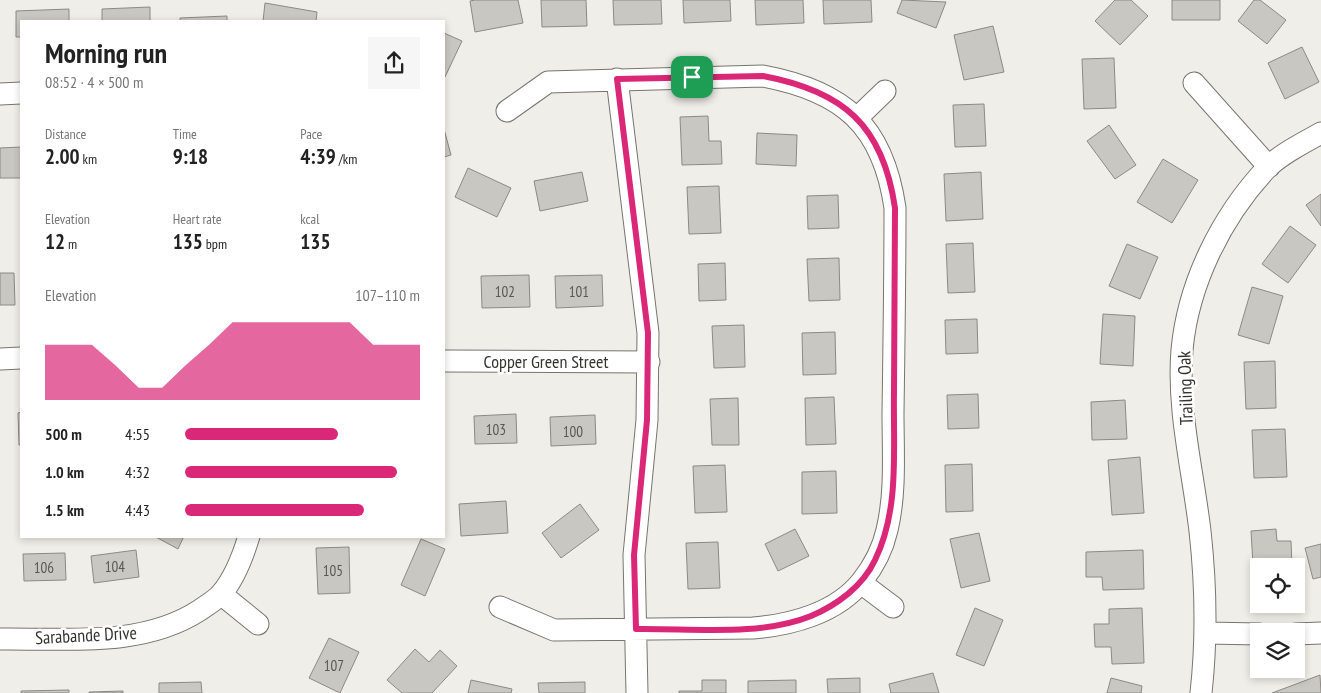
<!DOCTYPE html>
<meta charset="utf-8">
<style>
:root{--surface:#fff;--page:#f6f6f6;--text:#222;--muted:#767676;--accent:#db2777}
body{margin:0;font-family:"PT Sans Narrow",sans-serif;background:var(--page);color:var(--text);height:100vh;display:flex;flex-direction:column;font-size:19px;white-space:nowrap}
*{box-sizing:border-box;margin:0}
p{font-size:16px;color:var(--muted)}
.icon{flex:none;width:28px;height:28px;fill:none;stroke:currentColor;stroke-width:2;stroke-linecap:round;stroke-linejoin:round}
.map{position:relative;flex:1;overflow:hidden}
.panel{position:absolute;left:20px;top:20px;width:425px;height:518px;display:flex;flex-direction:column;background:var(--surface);border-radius:0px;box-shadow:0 2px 8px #0003}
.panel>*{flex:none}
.fabs{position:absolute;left:1250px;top:558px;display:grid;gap:10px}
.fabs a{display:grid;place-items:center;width:55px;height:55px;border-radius:0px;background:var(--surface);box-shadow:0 2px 8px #0003;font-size:25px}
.pin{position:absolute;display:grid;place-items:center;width:42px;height:42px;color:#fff;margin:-21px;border-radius:10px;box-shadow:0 2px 8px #0006}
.round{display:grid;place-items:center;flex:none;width:52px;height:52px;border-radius:0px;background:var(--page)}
.overview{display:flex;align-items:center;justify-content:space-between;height:85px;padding:0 25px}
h1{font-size:28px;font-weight:600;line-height:38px}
.metrics{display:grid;grid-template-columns:repeat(3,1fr);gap:8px;height:85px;padding:5px 25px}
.metrics div{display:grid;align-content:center}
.metrics b{font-size:21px;font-weight:600}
.metrics small{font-size:14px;font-weight:400}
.metrics p{font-size:14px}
.chart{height:140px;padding:10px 25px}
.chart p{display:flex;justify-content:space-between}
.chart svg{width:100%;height:90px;margin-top:5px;fill:var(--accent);opacity:.7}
ul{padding:0 25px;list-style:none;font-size:16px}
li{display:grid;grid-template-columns:80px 60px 1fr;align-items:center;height:38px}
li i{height:12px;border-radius:6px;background:var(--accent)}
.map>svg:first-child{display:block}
.building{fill:#c9c7c1;stroke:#8c8a85}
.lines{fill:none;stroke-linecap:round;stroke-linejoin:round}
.minor-casing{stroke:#76756f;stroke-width:23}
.minor{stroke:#fff;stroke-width:21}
.route-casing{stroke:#fff;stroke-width:10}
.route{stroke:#db2777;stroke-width:6}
.labels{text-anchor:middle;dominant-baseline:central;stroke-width:5;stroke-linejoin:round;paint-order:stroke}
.number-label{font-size:15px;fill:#595854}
.street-label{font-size:18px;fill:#343330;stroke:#fff}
</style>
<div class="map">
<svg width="1321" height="693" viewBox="0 0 1321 693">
<rect width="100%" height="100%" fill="#f0eee8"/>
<path class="building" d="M475,0H518L523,23L475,32L470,1Z
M541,0H586L587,26L542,27Z
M613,0H661L662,24L614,25Z
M683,0H730L731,21L684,23Z
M755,0H803L804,23L756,25Z
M823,0H871L872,22L824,24Z
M902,0L946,2L936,28L897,13Z
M1115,0H1131L1148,16L1120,45L1095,21Z
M1172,0H1220V20H1172Z
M1254,0H1260L1286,20L1267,44L1238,21Z
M265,3L317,12L316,21H263Z
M150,7V21H102V9Z
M69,9V21H21V37H16V11Z
M227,16V21H180V18Z
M993,26L1004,72L964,80L954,35Z
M444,33L462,41L444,79Z
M1302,47L1319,82L1285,99L1268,63Z
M1114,58L1116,108L1084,109L1082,59Z
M984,104L986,146L955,147L953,105Z
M708,116L709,141H721L722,164L682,165L680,117Z
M1109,125L1136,165L1115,179L1087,141Z
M444,129L451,155L444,157Z
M757,133L797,135L796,166L756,164Z
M21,147V178H0V148Z
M1163,159L1198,180L1172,223L1137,202Z
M468,168L511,188L497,217L455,197Z
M582,172L588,201L540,211L534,181Z
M981,172L983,219L946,221L944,174Z
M719,186L721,233L689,234L687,187Z
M1321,194V226L1306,205Z
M838,195L839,228L808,229L807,196Z
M1290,226L1316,245L1288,283L1262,264Z
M973,243L975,292L948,293L946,244Z
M1127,244L1158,257L1140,299L1109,286Z
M839,258L840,300L809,301L807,259Z
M725,263L726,300L699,301L698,264Z
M0,273H14L15,305H0Z
M529,275L530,307L482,308L481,276Z
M602,275L603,306L556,308L555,276Z
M1252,287L1283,296L1269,344L1238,335Z
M1103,314L1135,316L1133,366L1100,364Z
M977,319L978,353L946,354L945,320Z
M744,325L745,367L714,368L712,326Z
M835,332L836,374L803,375L802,333Z
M1275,361L1276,408L1246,409L1244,362Z
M978,394L979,428L948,429L947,395Z
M834,397L836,444L806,445L805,398Z
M738,398L739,445H712L710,399Z
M1125,400L1127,439L1092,440L1091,402Z
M21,412V445H19L18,413Z
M516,414L517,443L475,444L474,416Z
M595,415L596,444L551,446L550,417Z
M1285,429L1287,477L1254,478L1252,430Z
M1140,457L1144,513L1112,515L1108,460Z
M972,464L973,511L946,512L945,465Z
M725,465L727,512L695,513L693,466Z
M836,471L837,513L802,514V472Z
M506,501L508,533L461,536L459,504Z
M580,504L599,530L561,558L542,533Z
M795,529L809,556L778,571L765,544Z
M1276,529L1277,541H1291L1292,566H1259V581L1254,582L1251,531Z
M979,533L990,581L961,588L950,539Z
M154,536H184L178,549Z
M421,539L445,549L425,596L401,585Z
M718,542L720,588L688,589L686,543Z
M1321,544V577L1313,579L1305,548Z
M349,547L350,593L318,594L316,548Z
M136,550L139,577L94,583L91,556Z
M1143,550L1144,589L1103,590L1102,577H1086V552Z
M65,553L66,580L24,581L23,554Z
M975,608L1003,620L984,666L956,655Z
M1142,608L1144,663L1112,664L1111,647H1095L1094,624H1109V609Z
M329,638L359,652L340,693L309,678Z
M415,649L429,662L440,650L457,666L432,693H402L387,680Z
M933,673L939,693H891L889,684Z
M1320,675L1321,693H1272Z
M860,678V693H828L827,679Z
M1111,678L1142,686L1141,693H1107Z
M471,680L512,689L511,693H468Z
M702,680H726V693H679V691H702Z
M796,680V693H748V681Z
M201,682L202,693H159V683Z
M585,682V693H539L538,683Z
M69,690V693H21V691Z
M123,691V693H89V692Z"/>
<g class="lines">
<defs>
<path id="minor" d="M617,79L648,333L647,420L634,555L637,693
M1194,83L1269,167
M0,94L21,93
M857,118L885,91
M0,359L21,358
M444,361L649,362
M861,583L893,607
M221,594L258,624
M500,607L554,630L753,628C791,625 837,613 862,581C873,567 883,548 887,530C896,493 893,451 893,413C894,345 895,276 895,208C883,125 843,91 763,76L548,82L507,111
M1207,633L1259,634
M1296,634L1321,633
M0,639C66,638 142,648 200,610C207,605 216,600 221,594C235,578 243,556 249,536
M1201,693C1207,639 1206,585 1200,531C1193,471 1177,410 1182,350C1188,284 1221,217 1267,168C1281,154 1303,143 1321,133"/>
</defs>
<use href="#minor" class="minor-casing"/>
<use href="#minor" class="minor"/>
</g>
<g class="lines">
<defs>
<path id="route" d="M763,76C843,91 883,125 895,208C895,270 894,331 894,393C893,448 900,509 875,560C863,586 837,605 811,616C759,637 691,628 636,629L634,555L647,420L648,333L617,79Z"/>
</defs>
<use href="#route" class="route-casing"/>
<use href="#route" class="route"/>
</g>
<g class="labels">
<g class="number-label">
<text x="505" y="291">102</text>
<text x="579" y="291">101</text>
<text x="496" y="429">103</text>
<text x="573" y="431">100</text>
<text x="115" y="566">104</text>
<text x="44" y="567">106</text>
<text x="333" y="570">105</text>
<text x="334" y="665">107</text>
</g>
<g class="street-label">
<text x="546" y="361">Copper Green Street</text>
<text transform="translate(1185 388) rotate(-92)">Trailing Oak</text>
<text transform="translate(86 635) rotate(-3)">Sarabande Drive</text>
</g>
</g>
</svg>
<div class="fabs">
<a><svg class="icon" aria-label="locate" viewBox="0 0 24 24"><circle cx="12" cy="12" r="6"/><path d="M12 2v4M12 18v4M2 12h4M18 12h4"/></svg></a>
<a><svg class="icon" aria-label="layers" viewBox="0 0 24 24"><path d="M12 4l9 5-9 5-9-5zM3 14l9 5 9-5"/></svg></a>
</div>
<div class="pin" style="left:692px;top:77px;background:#1e9e55"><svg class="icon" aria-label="arrive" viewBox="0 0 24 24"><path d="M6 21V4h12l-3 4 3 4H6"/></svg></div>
<section class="panel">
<div class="overview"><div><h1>Morning run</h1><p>08:52 · 4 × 500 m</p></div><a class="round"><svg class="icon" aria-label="share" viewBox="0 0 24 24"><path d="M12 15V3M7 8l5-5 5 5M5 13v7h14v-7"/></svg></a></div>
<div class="metrics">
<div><p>Distance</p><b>2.00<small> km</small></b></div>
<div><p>Time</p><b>9:18</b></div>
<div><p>Pace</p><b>4:39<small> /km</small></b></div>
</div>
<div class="metrics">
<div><p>Elevation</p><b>12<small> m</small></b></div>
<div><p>Heart rate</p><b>135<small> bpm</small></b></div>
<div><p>kcal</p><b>135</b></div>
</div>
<div class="chart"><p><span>Elevation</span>107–110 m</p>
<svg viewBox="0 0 160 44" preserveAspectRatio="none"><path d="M0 44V17L10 17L20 17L30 27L40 38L50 38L60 27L70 17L80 6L90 6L100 6L110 6L120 6L130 6L140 17L150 17L160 17V44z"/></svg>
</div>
<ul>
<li><b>500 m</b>4:55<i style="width:65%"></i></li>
<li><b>1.0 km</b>4:32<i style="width:90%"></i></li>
<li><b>1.5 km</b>4:43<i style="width:76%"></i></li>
</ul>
</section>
</div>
